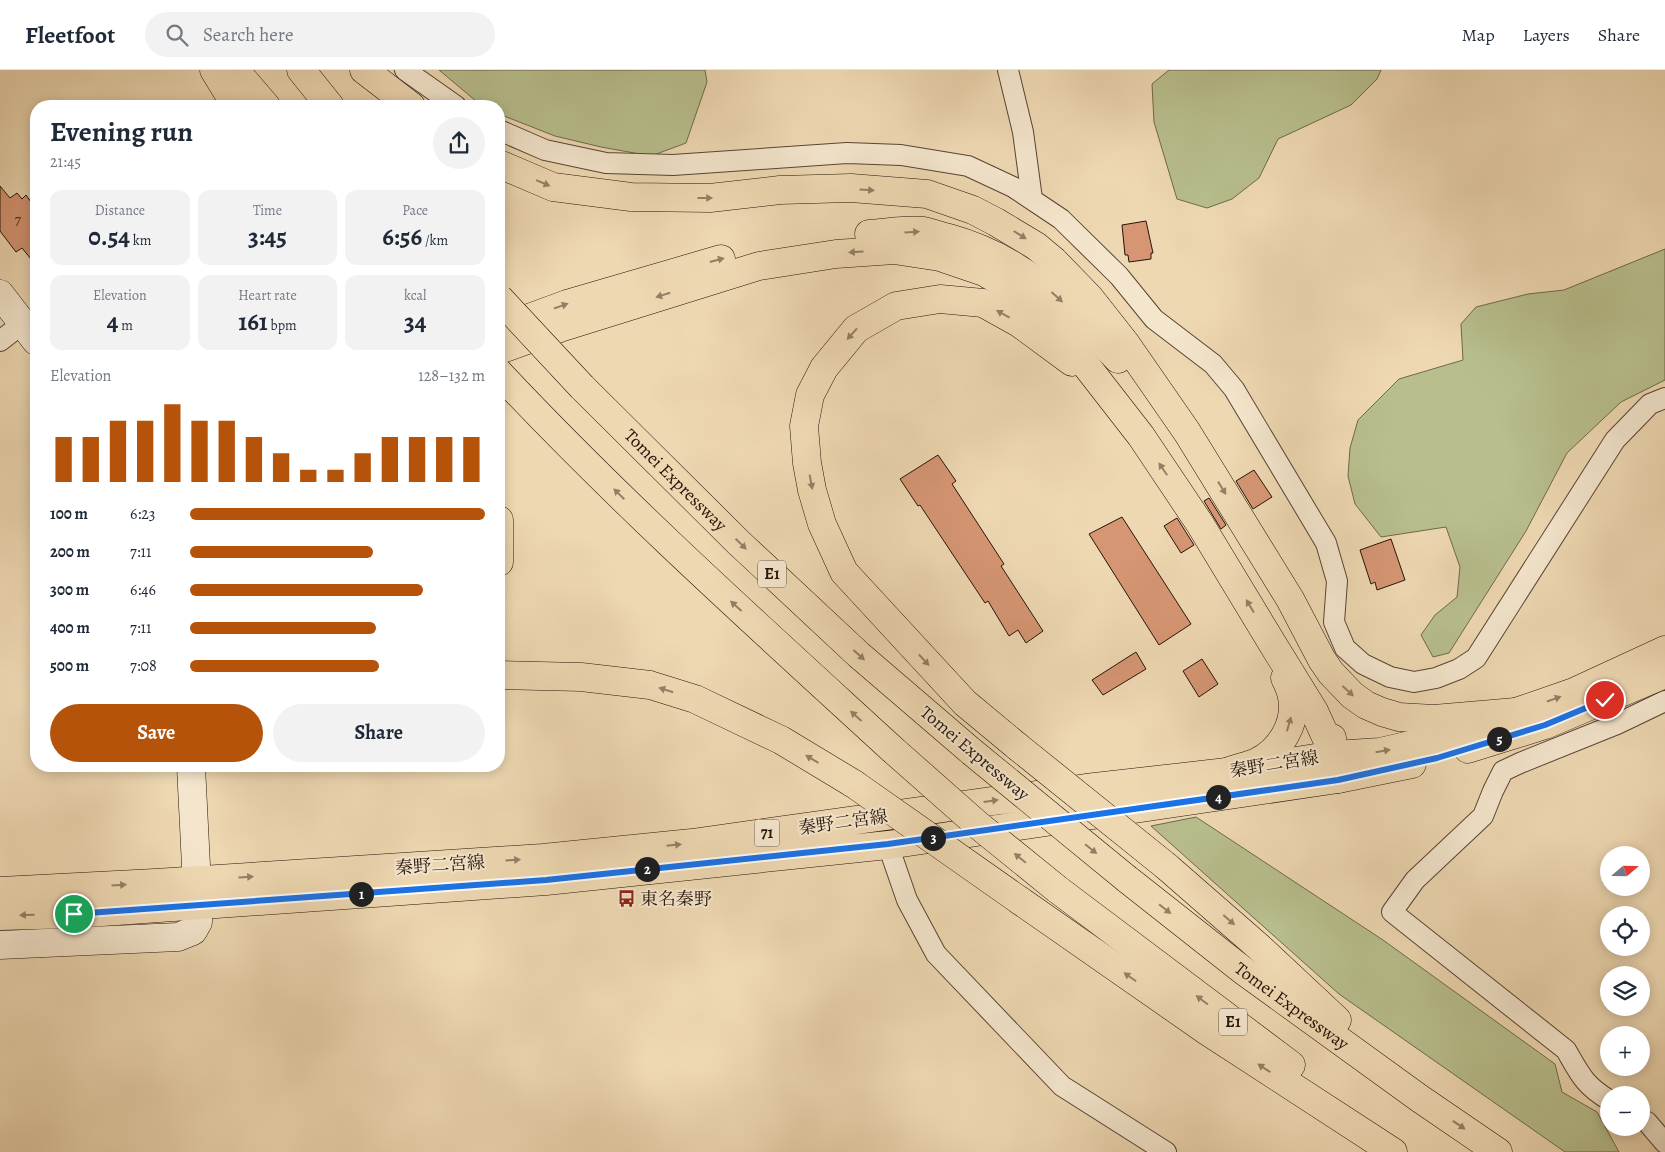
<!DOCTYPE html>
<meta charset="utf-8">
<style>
:root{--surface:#fff;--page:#f2f2f3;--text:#1f2937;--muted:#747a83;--line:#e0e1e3;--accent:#b45309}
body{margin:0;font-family:Alegreya,"Noto Serif JP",serif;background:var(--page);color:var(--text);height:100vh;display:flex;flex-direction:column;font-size:19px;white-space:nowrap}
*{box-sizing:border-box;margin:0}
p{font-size:16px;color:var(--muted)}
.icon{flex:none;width:28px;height:28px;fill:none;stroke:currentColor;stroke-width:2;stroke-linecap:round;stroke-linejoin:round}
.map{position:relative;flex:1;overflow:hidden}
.details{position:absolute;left:30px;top:30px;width:475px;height:672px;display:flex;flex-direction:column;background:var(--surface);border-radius:20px;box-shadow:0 2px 12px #0003}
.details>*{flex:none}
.needle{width:32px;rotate:70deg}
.fabs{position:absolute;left:1600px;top:776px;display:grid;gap:10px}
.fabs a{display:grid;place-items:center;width:50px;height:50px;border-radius:50%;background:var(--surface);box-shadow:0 2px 12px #0003;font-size:25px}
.pin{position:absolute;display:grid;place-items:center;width:42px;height:42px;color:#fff;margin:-21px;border:2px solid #fff;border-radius:50%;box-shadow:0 1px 5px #0007}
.km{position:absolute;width:25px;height:25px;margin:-12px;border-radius:50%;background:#222;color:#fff;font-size:14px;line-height:25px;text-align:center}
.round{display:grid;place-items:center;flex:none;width:52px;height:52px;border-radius:26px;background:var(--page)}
.head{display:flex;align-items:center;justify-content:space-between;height:85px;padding:0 20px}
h1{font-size:28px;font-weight:700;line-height:38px}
.figures{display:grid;grid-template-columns:repeat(3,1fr);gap:8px;height:85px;padding:5px 20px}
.figures div{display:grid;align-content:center;border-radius:12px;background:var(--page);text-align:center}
.figures b{font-size:25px;font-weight:700}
.figures small{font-size:14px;font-weight:400}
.figures p{font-size:14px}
.chart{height:140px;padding:10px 20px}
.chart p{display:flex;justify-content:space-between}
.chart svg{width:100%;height:90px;margin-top:5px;stroke:var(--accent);stroke-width:6}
.cta{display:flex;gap:10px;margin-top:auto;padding:10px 20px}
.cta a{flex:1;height:58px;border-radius:30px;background:var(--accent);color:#fff;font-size:20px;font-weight:700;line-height:58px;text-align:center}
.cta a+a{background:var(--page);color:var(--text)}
ul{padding:0 20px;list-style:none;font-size:16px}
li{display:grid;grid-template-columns:80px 60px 1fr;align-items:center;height:38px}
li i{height:12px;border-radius:6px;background:var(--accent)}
header{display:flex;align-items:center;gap:30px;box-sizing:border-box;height:70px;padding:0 25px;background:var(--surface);border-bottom:1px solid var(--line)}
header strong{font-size:24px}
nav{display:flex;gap:28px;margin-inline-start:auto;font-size:18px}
.search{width:350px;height:45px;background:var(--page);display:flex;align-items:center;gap:12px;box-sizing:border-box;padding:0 18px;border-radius:28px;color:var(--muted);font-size:19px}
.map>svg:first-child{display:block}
.green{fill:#b8bf8d;stroke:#6e694b}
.building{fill:#d69674;stroke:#251309}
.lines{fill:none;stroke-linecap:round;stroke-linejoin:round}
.street-casing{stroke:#574433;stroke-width:22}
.secondary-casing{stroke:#251309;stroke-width:29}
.primary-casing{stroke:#251309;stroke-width:29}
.highway-casing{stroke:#251309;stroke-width:29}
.street{stroke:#f4e6cd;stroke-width:20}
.secondary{stroke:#f4e6cd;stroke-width:28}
.primary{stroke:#eed8b2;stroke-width:28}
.highway{stroke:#eed8b2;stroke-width:28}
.highway-bridge-casing{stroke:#251309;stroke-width:29;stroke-linecap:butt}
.highway-bridge{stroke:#eed8b2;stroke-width:28}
.oneway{fill:#947f66}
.route-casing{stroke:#fff;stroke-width:10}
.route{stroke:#1a73e8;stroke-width:6}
.labels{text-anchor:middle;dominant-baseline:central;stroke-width:4;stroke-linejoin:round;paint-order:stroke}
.number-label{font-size:15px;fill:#513424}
.shield{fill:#f4e6cd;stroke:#635244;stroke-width:1}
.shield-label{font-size:16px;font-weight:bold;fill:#251309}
.street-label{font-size:18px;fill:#251309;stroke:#f4e6cd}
.poi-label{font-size:18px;fill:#251309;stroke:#f4e6cd;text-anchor:start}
</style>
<header>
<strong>Fleetfoot</strong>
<div class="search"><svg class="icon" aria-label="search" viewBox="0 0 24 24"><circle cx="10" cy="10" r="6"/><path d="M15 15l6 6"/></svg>Search here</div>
<nav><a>Map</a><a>Layers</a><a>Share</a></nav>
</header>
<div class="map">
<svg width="1665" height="1082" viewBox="0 0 1665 1082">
<rect width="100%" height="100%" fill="#eed8b2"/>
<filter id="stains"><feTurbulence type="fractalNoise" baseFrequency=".004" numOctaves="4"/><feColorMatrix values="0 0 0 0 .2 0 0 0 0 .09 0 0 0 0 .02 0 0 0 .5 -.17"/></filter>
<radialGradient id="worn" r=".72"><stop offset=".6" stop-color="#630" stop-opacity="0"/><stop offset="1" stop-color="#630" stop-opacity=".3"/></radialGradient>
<path class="green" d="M439,0H705L707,12L686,73L651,86L601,77L555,66L499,44V36H482Z
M1169,0H1381L1377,9L1351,35L1278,69L1259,108L1232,129L1207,138L1177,129L1154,52L1152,14Z
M1665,179V310L1621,332L1567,383L1526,461L1449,583L1433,587L1421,565L1435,545L1457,527L1460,497L1446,457L1381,467L1355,434L1348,406L1350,378L1358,350L1399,309L1463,290L1461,254L1476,237L1528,224L1564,220Z
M1196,747L1383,870L1555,994L1562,1022L1597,1042L1619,1082H1565L1339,924L1151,756Z"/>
<path class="building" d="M0,116L10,128L17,123L22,129L26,125L36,139V195L22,178L16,182L0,161Z
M1146,151L1153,183H1151V189L1129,192L1128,185H1125L1122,155Z
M938,385L956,411L952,414L1004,494L1001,496L1043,561L1026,573L1018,560L1009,566L988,531L985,533L920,435L918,436L900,409Z
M1254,400L1272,427L1253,439L1236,411Z
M1209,428L1226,455L1221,459L1204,431Z
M1122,447L1191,554L1159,575L1089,464Z
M1177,448L1194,475L1181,483L1164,456Z
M1391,469L1405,510L1377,520L1375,512L1371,514L1360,480Z
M1136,582L1146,599L1103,625L1092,610Z
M1202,589L1218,614L1199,627L1183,601Z"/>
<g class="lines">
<defs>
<path id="street" d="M405,0L456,36
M1008,0L1023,62L1032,129
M499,60L545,80L606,93L673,95L847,83L901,85L968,96L1013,117L1061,149L1119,206L1154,249L1213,294L1234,319L1326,473L1337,511L1334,552L1345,578L1363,594L1390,607L1414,612L1436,608L1459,599L1476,588L1615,370L1650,334L1665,328
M0,271L23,253
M888,775L907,830L936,884L1062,1016L1166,1082
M1609,1030C1584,1015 1580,1004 1566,980L1392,842L1415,810L1483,746L1493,721L1503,701L1520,693L1617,654L1665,631
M1641,1049L1647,1052L1665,1073"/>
<path id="secondary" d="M0,224L36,271
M0,875L178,867L193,861L198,852V836L191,696"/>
<path id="primary" d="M1468,679L1545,655L1665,604
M0,821L155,813L543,788L692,773L1086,718L1227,702L1334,685L1380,682L1466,662L1516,642L1574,622L1665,580
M0,846L74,844L546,811L888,775L1338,709L1412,694"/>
<g id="highway">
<path d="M214,0L236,36"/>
<path d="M235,0L266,36"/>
<path d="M301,0L330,36"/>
<path d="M364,0L411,36"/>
<path d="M499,94L553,117L631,127L710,128L780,120L851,118L927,124L973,140L996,152L1036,176L1054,191L1089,227L1126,274L1187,362L1232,435L1290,529L1322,590L1331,603L1352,625L1366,635L1382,642L1399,647L1434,649L1516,642"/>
<path d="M869,164C886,163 907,159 923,161C932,163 941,166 949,168C1025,189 1066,235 1118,289"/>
<path d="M499,259L567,234L721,189"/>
<path d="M499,280L560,258L759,196L836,184L894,180L940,187L984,202L1025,225L1057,258L1141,366L1200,454L1272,573L1314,641L1334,685"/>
<path d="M499,303C623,435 758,556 892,679"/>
<path id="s1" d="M582,317L738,472L859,585L972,682"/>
<path d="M499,450V492"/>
<path d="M499,605L581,607L650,615L695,629L781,670L854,714"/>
<path d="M1332,668L1338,709"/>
<path d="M1018,677L965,633L844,502L822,454L812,420L807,393L804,356L810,325L824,298L856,259L896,236L940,229L983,233L1019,253L1072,292"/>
<path d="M1227,702C1237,698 1248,696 1257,692C1281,680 1297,653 1292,627C1291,621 1288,614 1285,608"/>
<path d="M1166,796L1260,878L1337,950"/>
<path id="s2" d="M1127,809L1245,902L1419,1028L1498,1082"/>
<path d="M1057,819L1291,995"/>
<path d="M1019,830L1207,961L1393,1082"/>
</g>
</defs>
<use href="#street" class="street-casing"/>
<use href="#secondary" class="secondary-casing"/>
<use href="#primary" class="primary-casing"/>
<use href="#highway" class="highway-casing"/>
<use href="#street" class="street"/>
<use href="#secondary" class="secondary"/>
<use href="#primary" class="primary"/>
<use href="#highway" class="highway"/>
<defs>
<path id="highway-bridge" d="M499,228L582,317
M1018,677L1166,796
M892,679L978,755L1057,819
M972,682L1127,809
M854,714L1019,830"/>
</defs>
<use href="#highway-bridge" class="highway-bridge-casing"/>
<use href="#highway-bridge" class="highway-bridge"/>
</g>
<defs><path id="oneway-solid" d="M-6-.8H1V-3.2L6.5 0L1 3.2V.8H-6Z" transform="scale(1.25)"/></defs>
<g class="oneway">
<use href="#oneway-solid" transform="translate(543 113) rotate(23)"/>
<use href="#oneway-solid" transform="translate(867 120) rotate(4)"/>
<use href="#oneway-solid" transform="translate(705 128)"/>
<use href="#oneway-solid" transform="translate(912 162) rotate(-3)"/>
<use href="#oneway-solid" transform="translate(1020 165) rotate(32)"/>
<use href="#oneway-solid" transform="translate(856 182) rotate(176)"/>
<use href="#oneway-solid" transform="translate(717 190) rotate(-15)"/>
<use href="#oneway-solid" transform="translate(663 225) rotate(163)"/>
<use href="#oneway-solid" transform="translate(1057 227) rotate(42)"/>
<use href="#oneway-solid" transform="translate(561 236) rotate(-19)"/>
<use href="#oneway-solid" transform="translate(1003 244) rotate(-151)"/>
<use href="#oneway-solid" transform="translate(852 264) rotate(132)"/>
<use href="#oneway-solid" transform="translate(1163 399) rotate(-124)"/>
<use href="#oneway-solid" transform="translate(811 412) rotate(79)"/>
<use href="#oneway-solid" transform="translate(1222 418) rotate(58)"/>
<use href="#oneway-solid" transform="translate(619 424) rotate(-135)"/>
<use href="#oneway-solid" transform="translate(741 474) rotate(44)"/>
<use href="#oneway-solid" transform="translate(736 536) rotate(-138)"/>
<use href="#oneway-solid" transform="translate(1250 536) rotate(-121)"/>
<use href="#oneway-solid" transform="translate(859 585) rotate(42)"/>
<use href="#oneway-solid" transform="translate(924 590) rotate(47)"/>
<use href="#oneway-solid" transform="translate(666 620) rotate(-163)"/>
<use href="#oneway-solid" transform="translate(1348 621) rotate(42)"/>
<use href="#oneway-solid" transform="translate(1554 629) rotate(-19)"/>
<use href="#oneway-solid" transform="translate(856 646) rotate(-138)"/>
<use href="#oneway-solid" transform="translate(1289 654) rotate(-74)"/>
<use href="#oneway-solid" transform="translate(1383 681) rotate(-10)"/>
<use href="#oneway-solid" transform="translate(812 689) rotate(-149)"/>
<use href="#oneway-solid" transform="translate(991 731) rotate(-8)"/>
<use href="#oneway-solid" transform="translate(674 775) rotate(-6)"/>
<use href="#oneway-solid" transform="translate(1091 779) rotate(39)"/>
<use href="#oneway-solid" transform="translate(1020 788) rotate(-141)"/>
<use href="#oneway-solid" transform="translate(513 790) rotate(-4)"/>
<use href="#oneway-solid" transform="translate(246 807) rotate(-4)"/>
<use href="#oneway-solid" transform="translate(119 815) rotate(-3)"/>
<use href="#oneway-solid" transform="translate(1165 839) rotate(38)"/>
<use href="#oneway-solid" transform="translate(27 845) rotate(178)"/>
<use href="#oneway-solid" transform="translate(1229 850) rotate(41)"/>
<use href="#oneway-solid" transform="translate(1130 907) rotate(-145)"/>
<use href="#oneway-solid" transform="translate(1202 930) rotate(-143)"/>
<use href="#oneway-solid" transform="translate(1264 998) rotate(-147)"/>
<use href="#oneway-solid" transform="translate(1459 1055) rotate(34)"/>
</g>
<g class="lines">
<defs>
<path id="route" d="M74,844L546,810L888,774L1338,710L1437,688L1545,655L1605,630"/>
</defs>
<use href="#route" class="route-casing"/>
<use href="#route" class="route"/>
</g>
<defs>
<symbol id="bus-bare" viewBox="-9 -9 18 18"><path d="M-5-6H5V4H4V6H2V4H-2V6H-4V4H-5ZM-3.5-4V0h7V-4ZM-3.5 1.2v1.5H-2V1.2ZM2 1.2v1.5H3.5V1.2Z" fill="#8f2418" stroke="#f4e6cd" stroke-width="2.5" paint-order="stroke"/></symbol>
</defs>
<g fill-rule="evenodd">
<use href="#bus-bare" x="614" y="816" width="25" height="25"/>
</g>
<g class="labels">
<g class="number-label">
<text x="18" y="150">7</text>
</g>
<g class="shield">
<rect x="758" y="490.5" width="28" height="27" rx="4"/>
<rect x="754.5" y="749.5" width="25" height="27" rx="4"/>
<rect x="1219" y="938.5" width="28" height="27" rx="4"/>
</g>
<g class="shield-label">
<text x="772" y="504">E1</text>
<text x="767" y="763">71</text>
<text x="1233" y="952">E1</text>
</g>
<g class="street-label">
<text stroke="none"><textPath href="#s1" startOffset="132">Tomei Expressway</textPath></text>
<text transform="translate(975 683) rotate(40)">Tomei Expressway</text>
<text transform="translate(1274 694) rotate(-9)">秦野二宮線</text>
<text transform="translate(843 752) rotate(-8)">秦野二宮線</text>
<text transform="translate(440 795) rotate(-4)">秦野二宮線</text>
<text stroke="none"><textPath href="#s2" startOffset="208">Tomei Expressway</textPath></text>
</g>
<g class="poi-label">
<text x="640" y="829">東名秦野</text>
</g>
</g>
<rect width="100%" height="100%" filter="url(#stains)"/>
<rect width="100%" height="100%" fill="url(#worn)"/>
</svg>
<div class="fabs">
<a><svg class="needle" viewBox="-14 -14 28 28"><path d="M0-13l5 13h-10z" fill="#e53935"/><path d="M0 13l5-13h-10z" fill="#747a83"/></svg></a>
<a><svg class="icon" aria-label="locate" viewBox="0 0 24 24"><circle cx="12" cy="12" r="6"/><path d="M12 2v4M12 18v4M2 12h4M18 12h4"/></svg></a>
<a><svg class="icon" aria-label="layers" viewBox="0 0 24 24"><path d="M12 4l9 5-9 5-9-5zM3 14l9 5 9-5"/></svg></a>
<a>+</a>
<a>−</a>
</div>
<div class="pin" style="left:74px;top:844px;background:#1e9e55"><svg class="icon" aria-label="arrive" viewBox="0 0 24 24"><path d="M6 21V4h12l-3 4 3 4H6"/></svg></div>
<div class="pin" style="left:1605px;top:630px;background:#d93025"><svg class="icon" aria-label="check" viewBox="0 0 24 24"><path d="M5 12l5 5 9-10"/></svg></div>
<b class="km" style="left:361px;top:824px">1</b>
<b class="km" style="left:647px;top:799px">2</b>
<b class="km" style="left:933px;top:768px">3</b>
<b class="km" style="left:1218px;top:727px">4</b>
<b class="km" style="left:1499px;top:669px">5</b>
<section class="details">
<div class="head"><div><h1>Evening run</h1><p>21:45</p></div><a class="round"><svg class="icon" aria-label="share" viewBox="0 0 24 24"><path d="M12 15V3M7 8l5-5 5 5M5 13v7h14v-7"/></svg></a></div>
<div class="figures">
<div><p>Distance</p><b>0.54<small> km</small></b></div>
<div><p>Time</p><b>3:45</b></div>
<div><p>Pace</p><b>6:56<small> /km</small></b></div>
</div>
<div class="figures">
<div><p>Elevation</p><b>4<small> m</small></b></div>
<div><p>Heart rate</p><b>161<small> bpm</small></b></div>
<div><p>kcal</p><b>34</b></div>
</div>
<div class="chart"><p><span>Elevation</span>128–132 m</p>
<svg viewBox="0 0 160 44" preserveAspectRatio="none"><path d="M5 44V22M15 44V22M25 44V14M35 44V14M45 44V6M55 44V14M65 44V14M75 44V22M85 44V30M95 44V38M105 44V38M115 44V30M125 44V22M135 44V22M145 44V22M155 44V22"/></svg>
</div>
<ul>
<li><b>100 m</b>6:23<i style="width:100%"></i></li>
<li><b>200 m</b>7:11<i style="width:62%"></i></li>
<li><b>300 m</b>6:46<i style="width:79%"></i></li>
<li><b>400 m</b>7:11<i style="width:63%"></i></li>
<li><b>500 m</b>7:08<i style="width:64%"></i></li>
</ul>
<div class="cta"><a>Save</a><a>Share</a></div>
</section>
</div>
